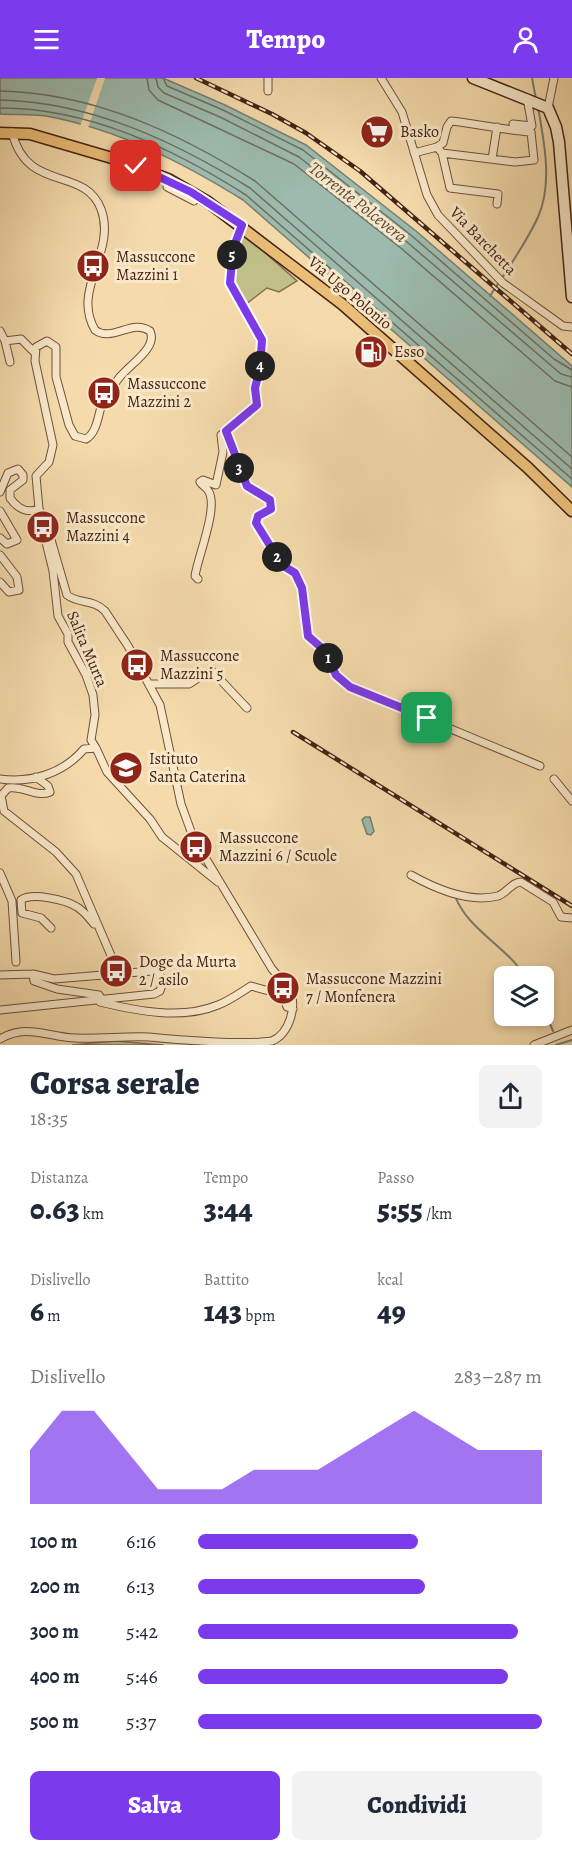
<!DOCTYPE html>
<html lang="it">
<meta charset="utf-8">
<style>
:root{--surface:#fff;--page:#f2f2f3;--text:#1f2937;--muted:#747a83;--accent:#7c3aed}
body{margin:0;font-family:Alegreya,serif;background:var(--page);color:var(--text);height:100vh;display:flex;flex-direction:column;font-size:22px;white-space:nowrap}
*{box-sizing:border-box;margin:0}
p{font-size:20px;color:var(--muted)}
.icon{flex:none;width:33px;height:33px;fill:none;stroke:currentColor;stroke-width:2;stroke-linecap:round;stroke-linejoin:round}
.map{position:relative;height:967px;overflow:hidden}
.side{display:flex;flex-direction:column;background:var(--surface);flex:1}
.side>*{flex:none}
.fabs{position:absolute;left:494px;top:888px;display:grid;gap:12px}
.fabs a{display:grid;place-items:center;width:60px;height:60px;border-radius:9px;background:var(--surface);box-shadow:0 3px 9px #0003;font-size:30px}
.pin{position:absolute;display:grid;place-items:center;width:51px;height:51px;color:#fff;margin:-26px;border-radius:12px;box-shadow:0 3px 9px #0006}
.km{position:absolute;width:30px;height:30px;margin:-15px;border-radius:50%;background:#222;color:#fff;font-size:16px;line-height:30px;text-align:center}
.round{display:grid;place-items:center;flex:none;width:63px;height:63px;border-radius:9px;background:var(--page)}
.head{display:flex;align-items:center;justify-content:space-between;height:102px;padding:0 30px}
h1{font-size:33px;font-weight:800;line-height:45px}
.stats{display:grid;grid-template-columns:repeat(3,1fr);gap:9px;height:102px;padding:6px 30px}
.stats div{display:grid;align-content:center}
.stats b{font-size:30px;font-weight:800}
.stats small{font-size:16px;font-weight:400}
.stats p{font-size:16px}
.chart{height:168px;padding:12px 30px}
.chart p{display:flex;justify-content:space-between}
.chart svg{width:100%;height:108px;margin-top:6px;fill:var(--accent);opacity:.7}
.primary-button{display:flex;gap:12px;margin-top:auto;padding:12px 30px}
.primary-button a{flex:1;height:69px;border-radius:9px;background:var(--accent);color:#fff;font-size:24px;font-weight:800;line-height:69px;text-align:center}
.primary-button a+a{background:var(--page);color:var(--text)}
ul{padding:0 30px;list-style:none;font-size:20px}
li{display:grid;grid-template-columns:96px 72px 1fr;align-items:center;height:45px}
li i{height:15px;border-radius:8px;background:var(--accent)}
header{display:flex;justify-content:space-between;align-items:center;height:78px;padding:0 30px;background:var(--accent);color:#fff;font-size:27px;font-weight:800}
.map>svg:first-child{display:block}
.green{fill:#bfbf87;stroke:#82704e;stroke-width:1.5}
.water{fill:#9cbbae;stroke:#797e70;stroke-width:1.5}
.pier{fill:#f5dbac}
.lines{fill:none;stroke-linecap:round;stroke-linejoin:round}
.shore{stroke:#706e61;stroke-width:1.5}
.stream{stroke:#797e70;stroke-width:2}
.street-casing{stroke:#70503a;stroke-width:9}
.secondary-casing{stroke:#442214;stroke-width:13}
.primary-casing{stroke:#442214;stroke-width:13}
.street{stroke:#f8e8c9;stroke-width:7}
.secondary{stroke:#f8e8c9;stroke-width:10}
.primary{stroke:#eabe76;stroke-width:10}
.rail-casing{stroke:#442214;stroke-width:4.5}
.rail{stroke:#f8e8c9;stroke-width:2;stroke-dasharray:7;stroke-linecap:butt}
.route-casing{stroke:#fff;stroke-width:12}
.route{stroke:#7c3aed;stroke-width:8}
.labels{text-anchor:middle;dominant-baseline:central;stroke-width:6;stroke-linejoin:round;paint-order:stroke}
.poi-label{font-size:16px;fill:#442214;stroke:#f8e8c9;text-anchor:start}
.street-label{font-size:16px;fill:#442214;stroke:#f8e8c9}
.water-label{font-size:18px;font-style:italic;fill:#5a483a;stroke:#f8e8c9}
</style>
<header><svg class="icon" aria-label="menu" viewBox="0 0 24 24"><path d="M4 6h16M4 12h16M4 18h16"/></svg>Tempo<svg class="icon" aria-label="person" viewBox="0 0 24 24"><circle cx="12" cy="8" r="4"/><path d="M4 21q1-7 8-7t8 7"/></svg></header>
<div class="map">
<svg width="572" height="967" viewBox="0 0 572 967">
<rect width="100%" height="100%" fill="#f5dbac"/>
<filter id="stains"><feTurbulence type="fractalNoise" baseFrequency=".00333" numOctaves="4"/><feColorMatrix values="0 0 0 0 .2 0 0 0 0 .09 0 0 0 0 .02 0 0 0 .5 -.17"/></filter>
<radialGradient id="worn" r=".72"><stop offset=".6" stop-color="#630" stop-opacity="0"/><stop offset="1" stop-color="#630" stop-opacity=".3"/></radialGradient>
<path class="green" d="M244,156L297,203L279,214L267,210L246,226C240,219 235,214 233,206C229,194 235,163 244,156Z
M115,963L164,967H72Z"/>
<path class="water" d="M0,0H163L225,27L306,67L416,153L572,288V409L243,122C182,84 117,51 46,38C31,36 15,37 0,36Z
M365,739H370L374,753L371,757L367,756L362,742Z"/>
<path class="pier" d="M97,0H105L87,53L79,51Z"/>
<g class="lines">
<path class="shore" d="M147,0L149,12L158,22L294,86L402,171L555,303L572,309
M156,0L158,9L164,15L220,39L299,79L407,164L561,296L572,299
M163,0L167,8L223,32L303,72L412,158L554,281L572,292
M0,13C93,15 177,54 255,103L572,379
M0,22C91,24 174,63 250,110L572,391
M0,30C89,30 172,70 246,117L572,401"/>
<path class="stream" d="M532,0L536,21
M490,218C506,193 526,166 538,139C553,105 544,64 538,29
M455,818C468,852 506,868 525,898
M543,929L553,953
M556,967L572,962"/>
<defs>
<path id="street" d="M381,0L402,34L427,117L438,137L503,205L563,248L572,249
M268,13V0
M548,30L554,0
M513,46L532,48L527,20
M437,69L443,65L447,49L451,43C479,46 504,52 531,54L534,82L515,84L442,75
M414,75L437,69L442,75L450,110L498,116L497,126
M492,81L497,49
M168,101L167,109L194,123
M0,253L5,263
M10,284L5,263L21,261L35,275
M226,353L247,408L270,422L271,431L258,438L256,445L282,487L295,495L302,510L308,558L324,572L336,597L350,609L540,688
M0,414L8,395L18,391L23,397V402L10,412V420C17,430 27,436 39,431
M0,433L17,462L7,466L0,460
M0,477L17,499L19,512L9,514L0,504
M198,501L195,498C198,478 218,431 209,414C207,409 202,408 200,404L203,402L216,407L223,374L221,357L257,326L255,310L260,290L262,262L230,205L233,171L242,147
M149,606H189L206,595L213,594L247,630
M96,670L107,694L150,741L162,759L218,804
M36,699L48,708L50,714C36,720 23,707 8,710L1,718L4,733L56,774L76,796L119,896
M0,701C31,705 63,696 84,671L96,670L91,662L95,637L93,617L86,597L68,564V556L58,538L53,493L44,456L47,448
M554,701L572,723
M0,795L12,823L16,884
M411,797C436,811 470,825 498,818C507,815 512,804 521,804L553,824L561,839L572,840
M51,850L41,840L22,835L21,822C32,814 66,822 77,829C84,833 89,840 94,846
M33,896L34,903L57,911L99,917L102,922
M0,897L33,896L54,901L152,893L159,896L163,903L160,913L154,916L0,932
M100,924C137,933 182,942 218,927C229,923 240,915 251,908L283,917L287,929L293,931
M0,961C26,945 48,959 75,960C100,961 124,958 149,959C178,962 246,967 272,963C289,956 298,928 289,912C285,904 278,898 272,891L193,759L181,726L160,627L128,568L105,533C93,521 79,526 67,517L47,448L39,431L36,398L49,384L53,367L35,283L36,269L47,263L56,269V299L69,347L75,358L86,361C98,354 98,335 103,323C107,315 114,307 119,300C130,286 158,270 150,253C132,240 112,265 95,252C71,211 117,174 101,131C84,87 27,116 12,54
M534,967L572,952"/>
<path id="secondary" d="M473,0L548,30L556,49L559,64L572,219"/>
<path id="primary" d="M0,55L30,56L112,80L168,101L208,124L342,226L527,389L572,433"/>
</defs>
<use href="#street" class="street-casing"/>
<use href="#secondary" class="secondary-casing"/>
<use href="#primary" class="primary-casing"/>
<use href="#street" class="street"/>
<use href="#secondary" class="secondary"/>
<use href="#primary" class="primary"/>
<defs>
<path id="rail" d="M196,0L272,36L306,55L360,93L572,276
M293,654L572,828"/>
</defs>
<use href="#rail" class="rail-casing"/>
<use href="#rail" class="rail"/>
</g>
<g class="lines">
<defs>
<path id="route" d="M136,88L191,114L242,147L233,171L230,205L262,262L260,290L255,310L257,327L226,353L247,408L270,422L271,431L258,438L256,445L282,487L295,495L302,510L308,558L324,572L336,597L350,609L427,640"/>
</defs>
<use href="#route" class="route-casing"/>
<use href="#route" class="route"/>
</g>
<defs>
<symbol id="supermarket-disc" viewBox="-11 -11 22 22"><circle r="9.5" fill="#8f2418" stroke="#f8e8c9"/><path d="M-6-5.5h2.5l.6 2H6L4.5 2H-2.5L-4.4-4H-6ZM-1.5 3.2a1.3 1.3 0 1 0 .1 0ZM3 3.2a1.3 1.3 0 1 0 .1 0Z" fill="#fff"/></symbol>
<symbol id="bus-disc" viewBox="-11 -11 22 22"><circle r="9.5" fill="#8f2418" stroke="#f8e8c9"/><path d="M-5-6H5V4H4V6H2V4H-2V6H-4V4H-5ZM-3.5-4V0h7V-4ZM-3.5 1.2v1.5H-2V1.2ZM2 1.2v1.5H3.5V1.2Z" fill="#fff"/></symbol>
<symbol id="fuel-disc" viewBox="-11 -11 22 22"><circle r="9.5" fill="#8f2418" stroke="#f8e8c9"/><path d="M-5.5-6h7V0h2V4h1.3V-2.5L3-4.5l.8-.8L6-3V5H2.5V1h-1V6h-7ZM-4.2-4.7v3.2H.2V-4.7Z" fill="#fff"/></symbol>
<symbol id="school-disc" viewBox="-11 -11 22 22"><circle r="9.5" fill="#8f2418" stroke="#f8e8c9"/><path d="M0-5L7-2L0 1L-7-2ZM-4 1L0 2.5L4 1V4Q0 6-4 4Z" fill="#fff"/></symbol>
</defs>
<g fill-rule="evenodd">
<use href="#supermarket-disc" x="358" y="35" width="38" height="38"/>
<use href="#bus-disc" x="74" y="169" width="38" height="38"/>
<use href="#fuel-disc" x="352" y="255" width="38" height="38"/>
<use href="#bus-disc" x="85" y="296" width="38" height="38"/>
<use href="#bus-disc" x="24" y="430" width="38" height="38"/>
<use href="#bus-disc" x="118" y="568" width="38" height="38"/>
<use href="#school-disc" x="107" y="671" width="38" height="38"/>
<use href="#bus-disc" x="177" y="750" width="38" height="38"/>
<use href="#bus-disc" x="97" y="874" width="38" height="38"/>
<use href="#bus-disc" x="264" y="891" width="38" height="38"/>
</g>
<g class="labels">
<g class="poi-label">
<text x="400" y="54">Basko</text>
<text x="116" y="179">Massuccone<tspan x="116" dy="18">Mazzini 1</tspan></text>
<text x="394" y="274">Esso</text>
<text x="127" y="306">Massuccone<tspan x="127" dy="18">Mazzini 2</tspan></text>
<text x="66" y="440">Massuccone<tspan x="66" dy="18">Mazzini 4</tspan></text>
<text x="160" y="578">Massuccone<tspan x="160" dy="18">Mazzini 5</tspan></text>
<text x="149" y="681">Istituto<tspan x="149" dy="18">Santa Caterina</tspan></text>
<text x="219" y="760">Massuccone<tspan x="219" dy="18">Mazzini 6 / Scuole</tspan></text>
<text x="139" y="884">Doge da Murta<tspan x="139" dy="18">2 / asilo</tspan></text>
<text x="306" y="901">Massuccone Mazzini<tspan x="306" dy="18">7 / Monfenera</tspan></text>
</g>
<g class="street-label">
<text transform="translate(483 163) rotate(46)">Via Barchetta</text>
<text transform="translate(350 215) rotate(40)">Via Ugo Polonio</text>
<text transform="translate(87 571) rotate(67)">Salita Murta</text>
</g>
<g class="water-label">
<text transform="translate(358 124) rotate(38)">Torrente Polcevera</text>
</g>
</g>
<rect width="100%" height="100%" filter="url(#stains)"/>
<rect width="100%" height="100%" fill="url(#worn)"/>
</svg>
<div class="fabs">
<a><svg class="icon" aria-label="layers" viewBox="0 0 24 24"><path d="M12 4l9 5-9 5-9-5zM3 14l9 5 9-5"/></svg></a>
</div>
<div class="pin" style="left:427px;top:640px;background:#1e9e55"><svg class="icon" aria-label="arrive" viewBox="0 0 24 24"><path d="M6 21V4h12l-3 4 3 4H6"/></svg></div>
<div class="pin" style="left:136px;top:88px;background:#d93025"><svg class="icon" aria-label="check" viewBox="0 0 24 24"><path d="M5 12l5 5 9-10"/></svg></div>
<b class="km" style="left:328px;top:580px">1</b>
<b class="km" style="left:277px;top:479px">2</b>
<b class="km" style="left:239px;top:390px">3</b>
<b class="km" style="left:260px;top:288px">4</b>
<b class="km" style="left:232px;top:177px">5</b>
</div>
<section class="side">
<div class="head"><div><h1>Corsa serale</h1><p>18:35</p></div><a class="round"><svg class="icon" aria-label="share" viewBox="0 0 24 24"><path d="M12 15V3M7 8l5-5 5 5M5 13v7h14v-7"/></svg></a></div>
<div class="stats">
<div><p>Distanza</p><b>0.63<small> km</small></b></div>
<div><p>Tempo</p><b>3:44</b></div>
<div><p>Passo</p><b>5:55<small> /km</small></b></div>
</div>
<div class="stats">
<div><p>Dislivello</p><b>6<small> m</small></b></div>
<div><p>Battito</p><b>143<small> bpm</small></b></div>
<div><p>kcal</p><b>49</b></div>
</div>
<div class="chart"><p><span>Dislivello</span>283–287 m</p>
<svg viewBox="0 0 160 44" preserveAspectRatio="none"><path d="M0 44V22L10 6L20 6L30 22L40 38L50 38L60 38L70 30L80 30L90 30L100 22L110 14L120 6L130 14L140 22L150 22L160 22V44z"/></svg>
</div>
<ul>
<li><b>100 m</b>6:16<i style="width:64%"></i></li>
<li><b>200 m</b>6:13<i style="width:66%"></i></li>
<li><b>300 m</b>5:42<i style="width:93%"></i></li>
<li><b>400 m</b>5:46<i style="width:90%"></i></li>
<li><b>500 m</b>5:37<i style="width:100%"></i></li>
</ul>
<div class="primary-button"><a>Salva</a><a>Condividi</a></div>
</section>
